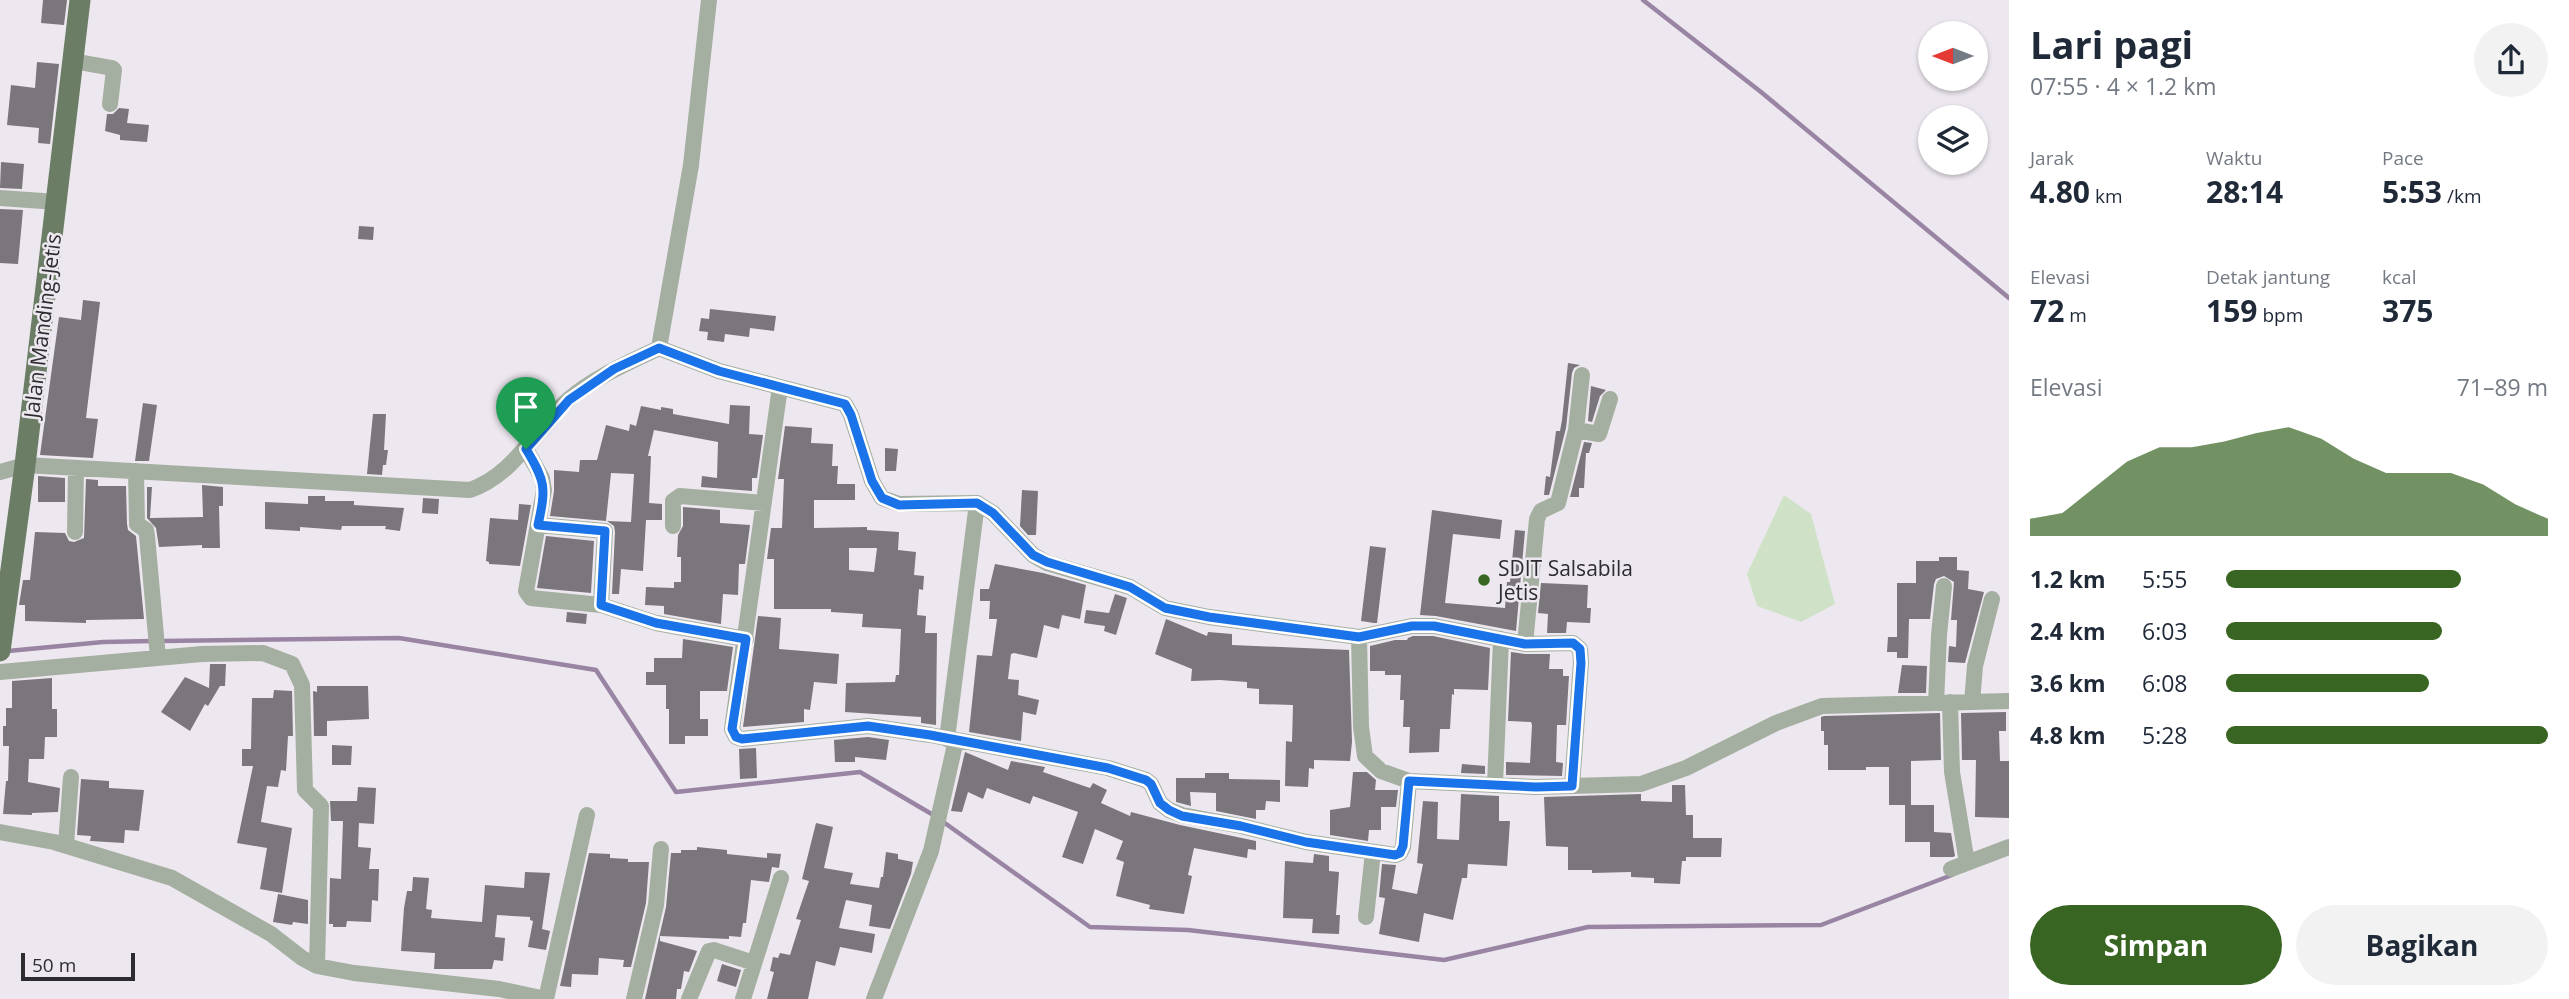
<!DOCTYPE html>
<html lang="id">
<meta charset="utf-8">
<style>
:root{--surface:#fff;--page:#f2f2f3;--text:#1f2937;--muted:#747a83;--accent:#396523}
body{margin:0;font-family:"Open Sans",sans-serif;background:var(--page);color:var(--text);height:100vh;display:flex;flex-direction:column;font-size:26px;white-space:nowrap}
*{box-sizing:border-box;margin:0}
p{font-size:23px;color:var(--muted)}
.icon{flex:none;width:38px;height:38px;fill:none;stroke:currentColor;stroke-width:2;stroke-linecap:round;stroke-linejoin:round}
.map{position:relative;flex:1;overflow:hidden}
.details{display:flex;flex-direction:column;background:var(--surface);width:560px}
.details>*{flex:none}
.needle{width:46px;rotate:270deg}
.buttons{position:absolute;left:1918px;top:21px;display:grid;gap:14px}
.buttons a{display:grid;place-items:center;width:70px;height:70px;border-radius:50%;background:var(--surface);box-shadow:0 2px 5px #0004;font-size:35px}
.scale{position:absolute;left:21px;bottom:18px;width:114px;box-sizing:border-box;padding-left:7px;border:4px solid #2e2c2f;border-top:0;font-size:19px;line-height:24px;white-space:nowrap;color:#2e2c2f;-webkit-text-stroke:5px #ede8ef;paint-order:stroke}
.pin{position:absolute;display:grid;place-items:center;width:60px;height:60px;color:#fff;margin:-72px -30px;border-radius:50% 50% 50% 0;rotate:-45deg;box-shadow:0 0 7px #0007}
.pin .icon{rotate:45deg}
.round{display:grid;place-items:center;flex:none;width:74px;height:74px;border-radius:37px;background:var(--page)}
.overview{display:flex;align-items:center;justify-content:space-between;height:119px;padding:0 21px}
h1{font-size:38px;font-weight:700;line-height:52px}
.figures{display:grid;grid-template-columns:repeat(3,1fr);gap:10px;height:119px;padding:7px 21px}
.figures div{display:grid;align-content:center}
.figures b{font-size:30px;font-weight:700}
.figures small{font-size:19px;font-weight:400}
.figures p{font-size:19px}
.chart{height:196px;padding:14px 21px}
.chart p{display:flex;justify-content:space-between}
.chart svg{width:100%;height:126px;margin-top:7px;fill:var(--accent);opacity:.7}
.cta{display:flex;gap:14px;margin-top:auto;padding:14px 21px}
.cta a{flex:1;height:80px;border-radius:42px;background:var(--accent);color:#fff;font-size:28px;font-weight:700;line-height:80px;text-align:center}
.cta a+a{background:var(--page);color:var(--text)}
ul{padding:0 21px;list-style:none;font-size:23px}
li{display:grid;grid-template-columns:112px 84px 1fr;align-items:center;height:52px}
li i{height:18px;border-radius:9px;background:var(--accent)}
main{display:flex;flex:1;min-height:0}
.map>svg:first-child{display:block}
.green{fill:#cfe2c7}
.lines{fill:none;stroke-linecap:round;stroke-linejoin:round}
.stream{stroke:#9985a3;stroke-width:4.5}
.building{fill:#7a767c;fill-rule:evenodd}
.minor{stroke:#a5afa1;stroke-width:16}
.major{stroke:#6b7d64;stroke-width:21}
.route-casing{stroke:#fff;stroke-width:14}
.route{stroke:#1a73e8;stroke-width:9}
.poi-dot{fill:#396523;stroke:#ede8ef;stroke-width:2.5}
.labels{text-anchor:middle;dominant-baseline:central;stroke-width:5;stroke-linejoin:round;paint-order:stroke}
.street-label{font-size:21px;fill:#2e2c2f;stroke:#ede8ef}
.poi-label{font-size:21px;fill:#2e2c2f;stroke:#ede8ef;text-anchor:start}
</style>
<main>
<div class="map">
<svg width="2009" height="999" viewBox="0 0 2009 999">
<rect width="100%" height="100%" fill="#ede8ef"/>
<path class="green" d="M1784,495L1811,514L1835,604L1801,622L1757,606L1747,574Z"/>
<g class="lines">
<path class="stream" d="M1643,0L1761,92L2009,298
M161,641L399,638L596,670L676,792L860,772L935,816
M8,651L103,642L153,641
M942,821L1090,927L1188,930L1444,960L1588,927L1821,925L1952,875"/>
</g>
<path class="building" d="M43,0H67L64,25L41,23Z
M37,62L59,64L50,144L38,143L39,128L7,125L11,85L35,88Z
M119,108L129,109L127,123L149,125L147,142L120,140V135L105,131L107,114H113Z
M1,162L24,164L22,189L0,188Z
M0,209L23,210L18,264L0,263Z
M359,226L374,227L373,240L358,239Z
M83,300L100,302L86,418L98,419L93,458L40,455L59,317L81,320Z
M710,309L776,316L774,331L750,328L749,337L725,334L724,342L707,340L708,332L699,331L701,318L709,319Z
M1568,363L1580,365L1574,368L1572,373L1566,428L1549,495H1544L1546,476L1550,477L1556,431H1560L1562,420Z
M1591,386L1606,390L1600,396L1592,422L1588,421Z
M143,403L157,405L149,461H135Z
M730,405L750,406L749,434L763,435L757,478H752V491L701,487L702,476L717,478L718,442L654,430L648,456H651L649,503L662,504V520H646L643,571L621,569L619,594H612L615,532L614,526L607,521L631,522L634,474L611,473L606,521L550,516L554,491V470L579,472L580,460H597L606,425L629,431L630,424L636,426L641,406L661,410V407L673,409V414L729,424Z
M373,414H386L384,450H388L386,465H383L382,475L367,474Z
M785,426L812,428L811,443L833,444L832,466H838L837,484H855V500H814V528L867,527V530L899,532L898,550L916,552L914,575L924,576L923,590L919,589L917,615L926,616L925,633H937L936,725L921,723V717L845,712L846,683L895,682L896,675H899L901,629L862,627L863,614L831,612V609H774V559H767L771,528H782L784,479H778ZM849,548H877L874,572L849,570Z
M1584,442L1592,443L1589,453H1586L1584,488H1579V497H1570Z
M885,448L898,449L896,471H885Z
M38,476L65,478V502H38Z
M86,479L98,480V486H126L127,524L128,530L136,536L144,619L86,620V623L25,621V605H19L23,580H30L35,532L65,533L69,541L74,542L84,538Z
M202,485L223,487V506H219L220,548H202V545L159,547L156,528L147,518V487H152L150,518L203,517Z
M1022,490L1038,491L1036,535H1028L1020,526Z
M308,496H325V501H354V505L404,508L400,531L385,529L386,526H342L341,530L300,527V531L265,529V502L308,504Z
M423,498L439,499L438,514L422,513Z
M519,504L531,505L520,566L489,564V562L486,561L490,518L518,520Z
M683,507L720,510V523L750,525L745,564H739L738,595L723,594L721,624L664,614V606L645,605L646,587L674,588V582H681V557H677L678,535L683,526Z
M1432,510L1502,520L1500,539L1453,534L1445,603L1505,608L1507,582H1510L1515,530L1525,531L1516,631L1436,616L1420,615Z
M546,536L594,541L591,593L537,588Z
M1370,546L1386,548L1377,623H1374L1361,621Z
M1939,557H1957V570L1969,571L1968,589L1984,592L1965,663L1948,662L1949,646L1956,647L1957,620H1951L1954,582L1944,576L1936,579L1934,584L1930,619H1909L1908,658H1897V652H1887L1888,637H1897V583H1916V561H1939Z
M995,564L1043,573L1086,585L1080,619L1062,615L1059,629L1044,625L1037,658L1014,653L1011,654L1008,679L1019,680L1018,695L1039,700L1036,715L1023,712L1021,741L969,732L977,655L992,656L997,619H989L990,601H980V589H989Z
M1541,583L1588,585L1587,608H1591L1590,623L1567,622L1566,633H1547L1548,614L1538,613Z
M1115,594L1127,598L1116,635L1104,631L1105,626L1084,623L1086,610L1109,613Z
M567,612L587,614L586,624L566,622Z
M758,616L781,618L779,649L839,654L837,684L814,682L810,710L804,709V722L743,727Z
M1166,619L1207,636L1208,632L1232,634V645L1349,650L1352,742L1350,761L1314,760V769L1309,768L1308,787L1285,786L1286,741L1292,742L1293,705L1259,704V689L1247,688V682L1220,680L1191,681L1192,669L1155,654Z
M1413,636H1433L1490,648L1488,690L1454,689V695L1452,694L1450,729H1440L1439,752L1409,753L1410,727H1403L1404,700H1400L1401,675H1385V671H1370V646L1395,640H1407L1408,638Z
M683,639L733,647L727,691H700V719H708V736H685V744H669V709H666V685H646V672H654V658H682Z
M1511,652L1525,654H1550L1549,669H1563V676H1569L1566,725H1557L1556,762L1563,763L1562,776L1506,775V762L1530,763L1532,725L1531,722L1508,721Z
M210,664H226L225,686H220L208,706L205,704L190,731L161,712L185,677L209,688Z
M1902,665L1927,666L1926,693H1898Z
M52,678V709H57V737H45L44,759H29L28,782L60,788L58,812L32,813V815L3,814L6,781H8L9,746H3V726H6V708H12V681Z
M317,686H368L369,719L327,721V736H314L313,691L317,692Z
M274,690L292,691L293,736H288L286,771L281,770L278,787L267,786L261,822L292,828L282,893L260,889L267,848L237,843L253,766H242V749H251L252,698H273Z
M2006,712V731H1999L2000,761H2009V818L1975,817L1976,760H1962L1961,713Z
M1940,713L1941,760L1911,761V805H1934V832L1951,833L1955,856L1953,857H1930V842H1905V805H1889V767H1866V770H1828V745H1824V731H1821V717L1824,716Z
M868,737L889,740L886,760L855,757V762H835L834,740Z
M332,745L352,746L351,765H332Z
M756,748L757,778L740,779L739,749Z
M965,752L1008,770L1011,761L1045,767L1043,772L1090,788L1093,783L1107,790L1101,803L1130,816L1131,812L1180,825L1256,841V850L1248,849L1247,858L1194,848L1188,875L1192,876L1184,914L1149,909L1150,905L1116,896L1124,862L1116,859L1123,841L1095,829L1083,864L1062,857L1078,812L1033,796L1030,804L987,788L983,799L968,792L962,812L951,811Z
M1462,764L1485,766V774L1461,773Z
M1353,772H1367L1376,780L1375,790H1398L1396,807H1381V830H1369L1368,841L1330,835V810L1350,807Z
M1205,773H1229V779L1280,780V802L1266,801L1265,810H1256V819L1216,811V793L1190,792L1191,806L1176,802V778H1205Z
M81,779L109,781V788L144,790L139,831L125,830L124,843L90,841L91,836L77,835Z
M1672,785H1685L1686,815H1693V838H1722L1721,857H1686V861H1682L1680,884L1654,883V878L1631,877V872L1592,873V870H1568V847L1546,846L1544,797L1641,794V801L1672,802Z
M358,787L376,788L374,824L359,823L358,847L371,848L369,869H379L378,901L372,900L371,922L347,921L346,927H333V924H329L330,878L341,879L343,821H331L330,801H357Z
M1461,794L1499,796V821H1510L1507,866L1468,864L1467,878H1462L1453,920L1424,913L1419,942L1379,934L1385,898L1379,897L1382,864L1396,865L1392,889L1417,894L1423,864L1417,863L1423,801L1438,802L1437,839L1459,840Z
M816,823L833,827L824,868L853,873L850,884L879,888L881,877H883L886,852L898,854V859L913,862L911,874L890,929L869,926L872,905L846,900L839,928L875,934L872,953L840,947L835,966L816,961L808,999H767L774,972L770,971L773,957L778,958L780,953L790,955L801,920L796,919L809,881L802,879Z
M697,847L727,850V854L767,858V853L781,854L779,868L772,867L769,882L751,880L746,923H743L741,937L729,936V939L660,936V941L697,951L689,972L684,971L681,989H677L676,999H645L666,907L671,853H681V850H697Z
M589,853L610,854V858L628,859V862H649L646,903L631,967H623L624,960L599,958L598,975L572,974L571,987L560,986Z
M1314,854L1329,856V871L1339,872L1336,915H1340L1339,934L1312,933L1313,919L1283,918L1285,861L1313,863Z
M525,872L550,873L542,929L550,931L546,950L528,947L533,921L530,920V917L497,915L495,937L505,938L503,961L494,960L492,969H434L435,953L401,951L404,908L407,891H412L413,877L429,878L426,909L432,910L431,918L482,922L485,885L524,888Z
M278,894L308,900V924L293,922L292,925L273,922Z
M722,964L741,970L736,987L717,981Z"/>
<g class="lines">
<path class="minor" d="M73,61L112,68L114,70L110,104
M0,198L57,202
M659,348L691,165L709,0
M780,387L732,729L736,737L742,739L868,726L930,735L1108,768L1146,780L1151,784L1160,803L1169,810L1182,815L1241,826L1306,842L1395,855L1400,853L1403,847L1409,781
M1576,430L1599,434L1610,399
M526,449L542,478L544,490L526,591L531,598L601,605L656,623L746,639
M136,471L137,524L146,530L147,536L158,658
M0,472L25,465L470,490C516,474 534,429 569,399C595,377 628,363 659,348L719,371L845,404L851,415L872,481L882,498L899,504L977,503L993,513L1033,555L1047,563L1130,587L1165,608L1209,617L1359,637L1412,626H1434L1525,644L1573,643L1580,649L1581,662L1572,786
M538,525L605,531L601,605
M673,526V501L680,496L764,503
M75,532L76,468
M1359,637L1361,727L1365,756L1381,771L1409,781L1536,787L1641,784L1686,768L1776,723L1822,706L2009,701
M1525,644L1537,519L1541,511L1558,503L1576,430L1582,375
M0,672L202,654L263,653L292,664L302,685L305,790L321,806L317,966
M1950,702L1952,772L1967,863
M1972,702L1975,666L1992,599
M1936,703L1939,635L1944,586
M947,739L977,503
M1495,785L1501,639
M0,832L54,842L172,878L271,934L302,958L317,966L354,973L499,989L546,999L587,815
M66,845L71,777
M1951,869L2009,847
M1366,917L1373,852
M634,999L656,905L661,849
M689,999L709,951L714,950L754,963
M743,999L781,878
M874,999L931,851L956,740"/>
<path class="major" d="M0,651L25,465L80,0"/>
</g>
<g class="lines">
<defs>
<path id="route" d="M659,348L719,371L845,404L851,415L872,481L882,498L899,505L977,503L993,513L1033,555L1047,562L1130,587L1165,608L1209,617L1359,637L1412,626H1434L1525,644L1573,643L1580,649L1581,663L1572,786L1536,787L1409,781L1403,846L1400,853L1395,855L1306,842L1241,826L1182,816L1169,810L1160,803L1151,784L1146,780L1108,768L930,735L868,726L742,739L736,737L732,729L746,639L656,623L601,605L605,531L538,525C546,488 546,482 526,449L569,400L614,369Z"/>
</defs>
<use href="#route" class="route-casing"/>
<use href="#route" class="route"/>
</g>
<circle class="poi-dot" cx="1484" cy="580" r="7"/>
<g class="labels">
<g class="street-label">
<text transform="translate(42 326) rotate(-83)">Jalan Manding-Jetis</text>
</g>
<g class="poi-label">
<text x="1498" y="568">SDIT Salsabila<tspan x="1498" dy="24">Jetis</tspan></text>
</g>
</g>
</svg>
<div class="buttons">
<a><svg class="needle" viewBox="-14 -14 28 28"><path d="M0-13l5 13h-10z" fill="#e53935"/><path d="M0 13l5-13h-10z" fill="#747a83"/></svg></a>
<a><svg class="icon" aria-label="layers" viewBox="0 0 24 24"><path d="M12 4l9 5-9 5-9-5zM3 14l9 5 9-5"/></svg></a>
</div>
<div class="scale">50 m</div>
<div class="pin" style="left:526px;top:449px;background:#1e9e55"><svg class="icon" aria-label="arrive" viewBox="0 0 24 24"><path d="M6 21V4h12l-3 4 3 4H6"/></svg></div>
</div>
<section class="details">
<div class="overview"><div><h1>Lari pagi</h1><p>07:55 · 4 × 1.2 km</p></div><a class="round"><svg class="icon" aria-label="share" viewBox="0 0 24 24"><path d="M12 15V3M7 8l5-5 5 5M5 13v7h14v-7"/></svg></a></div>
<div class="figures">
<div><p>Jarak</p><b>4.80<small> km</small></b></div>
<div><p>Waktu</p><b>28:14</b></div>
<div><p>Pace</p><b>5:53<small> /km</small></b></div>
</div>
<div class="figures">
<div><p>Elevasi</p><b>72<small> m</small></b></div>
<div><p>Detak jantung</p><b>159<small> bpm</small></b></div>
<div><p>kcal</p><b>375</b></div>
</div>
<div class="chart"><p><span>Elevasi</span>71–89 m</p>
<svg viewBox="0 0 160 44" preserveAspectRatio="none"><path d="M0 44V38L10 36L20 27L30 18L40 13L50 13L60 11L70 8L80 6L90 10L100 17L110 22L120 22L130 22L140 26L150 33L160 38V44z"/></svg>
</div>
<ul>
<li><b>1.2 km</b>5:55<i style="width:73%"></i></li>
<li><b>2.4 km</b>6:03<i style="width:67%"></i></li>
<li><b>3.6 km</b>6:08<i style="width:63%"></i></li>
<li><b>4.8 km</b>5:28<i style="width:100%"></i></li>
</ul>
<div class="cta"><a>Simpan</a><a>Bagikan</a></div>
</section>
</main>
